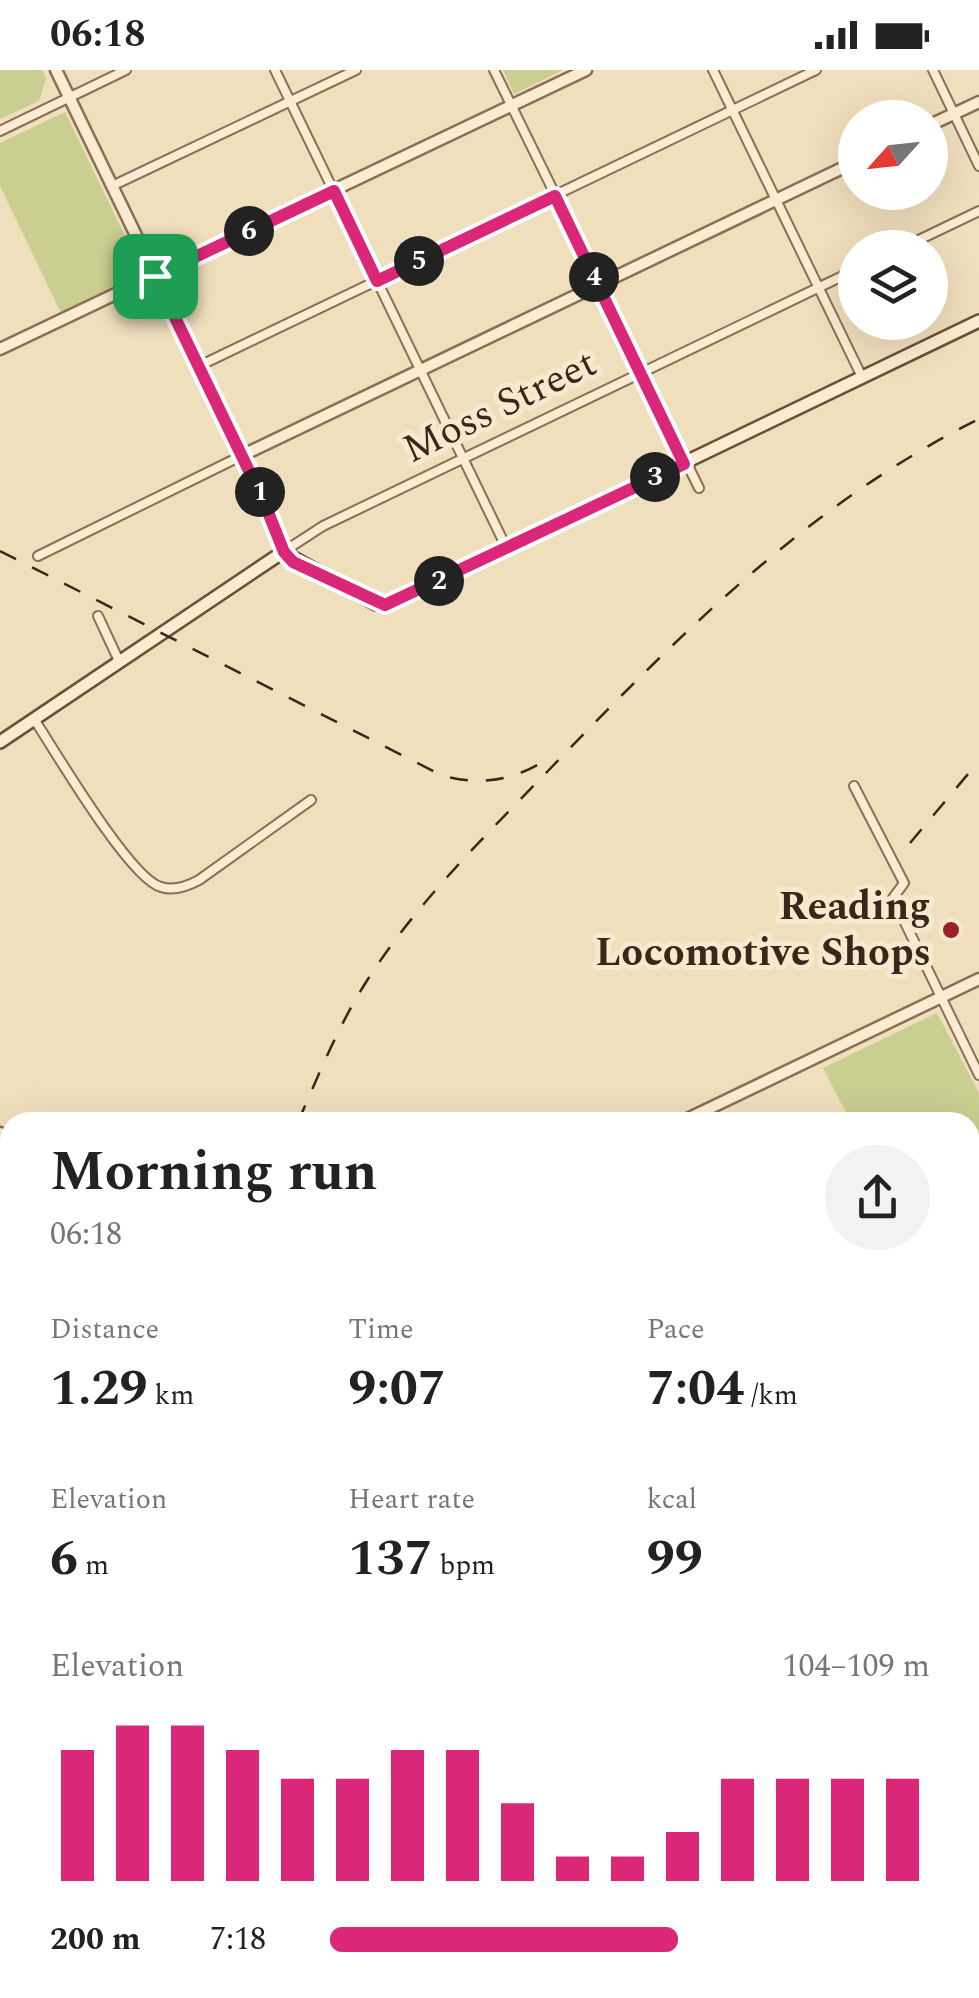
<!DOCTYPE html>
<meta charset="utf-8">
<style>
:root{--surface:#fff;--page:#f2f2f2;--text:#222;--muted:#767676;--accent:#db2777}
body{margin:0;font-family:Spectral,serif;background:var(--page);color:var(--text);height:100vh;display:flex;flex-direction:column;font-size:38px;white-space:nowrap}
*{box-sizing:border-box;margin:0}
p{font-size:32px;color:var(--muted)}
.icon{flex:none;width:55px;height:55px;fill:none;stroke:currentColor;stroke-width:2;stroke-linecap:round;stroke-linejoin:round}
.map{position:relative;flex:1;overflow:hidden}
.details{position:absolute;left:0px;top:1042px;width:980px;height:888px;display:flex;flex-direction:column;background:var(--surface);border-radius:30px 30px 0 0;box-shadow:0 10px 40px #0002}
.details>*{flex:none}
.needle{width:65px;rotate:243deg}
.fabs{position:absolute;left:838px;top:30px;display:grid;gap:20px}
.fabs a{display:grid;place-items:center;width:110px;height:110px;border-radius:50%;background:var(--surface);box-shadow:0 10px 40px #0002;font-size:50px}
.pin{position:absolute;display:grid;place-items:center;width:85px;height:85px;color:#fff;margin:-42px;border-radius:20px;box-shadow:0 5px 15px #0006}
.km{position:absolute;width:50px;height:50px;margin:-25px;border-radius:50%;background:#222;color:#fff;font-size:28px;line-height:50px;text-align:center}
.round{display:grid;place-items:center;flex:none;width:105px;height:105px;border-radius:52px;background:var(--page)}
.summary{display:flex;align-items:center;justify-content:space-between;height:170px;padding:0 50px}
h1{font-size:55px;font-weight:700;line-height:75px}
.metrics{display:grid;grid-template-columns:repeat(3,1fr);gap:15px;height:170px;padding:10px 50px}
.metrics div{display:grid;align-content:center}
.metrics b{font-size:50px;font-weight:700}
.metrics small{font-size:28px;font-weight:400}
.metrics p{font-size:28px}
.chart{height:280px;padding:20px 50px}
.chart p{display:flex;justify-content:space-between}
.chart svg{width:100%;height:180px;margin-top:10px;stroke:var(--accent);stroke-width:6}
ul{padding:0 50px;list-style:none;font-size:32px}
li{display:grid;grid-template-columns:160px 120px 1fr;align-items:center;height:75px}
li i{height:25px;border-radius:12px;background:var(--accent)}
.status{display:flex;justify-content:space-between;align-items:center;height:70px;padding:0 50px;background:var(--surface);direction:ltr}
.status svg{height:28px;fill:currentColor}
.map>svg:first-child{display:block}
.green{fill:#cace91}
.cemetery{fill:#bec291}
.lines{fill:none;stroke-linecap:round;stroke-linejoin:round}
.minor-casing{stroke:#896f55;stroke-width:12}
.tertiary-casing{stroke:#896f55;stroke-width:15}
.secondary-casing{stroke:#6a5039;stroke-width:16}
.primary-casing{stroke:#563d2a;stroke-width:18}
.minor{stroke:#fbecd1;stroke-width:8}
.tertiary{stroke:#fbecd1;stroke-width:10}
.secondary{stroke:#fbecd1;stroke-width:11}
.primary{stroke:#f6d392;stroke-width:12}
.rail{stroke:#37281b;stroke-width:2.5;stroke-dasharray:18 18;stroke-linecap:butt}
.route-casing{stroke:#fff;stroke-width:20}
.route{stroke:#db2777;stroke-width:12}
.poi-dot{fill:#9b2228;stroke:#f7e9cd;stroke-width:4}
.labels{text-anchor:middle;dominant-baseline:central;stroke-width:10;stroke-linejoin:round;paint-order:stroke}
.street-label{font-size:40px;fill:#37281b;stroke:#f7e9cd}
.poi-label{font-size:40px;font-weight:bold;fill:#37281b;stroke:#f7e9cd;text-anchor:end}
</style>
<div class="status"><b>06:18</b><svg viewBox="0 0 49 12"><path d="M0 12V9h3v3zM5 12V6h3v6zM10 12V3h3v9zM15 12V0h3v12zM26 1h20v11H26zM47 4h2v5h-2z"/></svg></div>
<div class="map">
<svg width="979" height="1928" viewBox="0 0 979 1928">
<rect width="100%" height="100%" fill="#f0dfbd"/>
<path class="green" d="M0,0H42L46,9L39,31L0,49Z
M503,0H563L514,24Z
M65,42L143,203L61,243L0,116V73Z
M937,943L979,1023V1073L970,1074V1052H851L823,998Z"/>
<path class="cemetery" d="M979,1117V1577L970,1571V1118Z"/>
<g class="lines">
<defs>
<path id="minor" d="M275,0L507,479
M494,0L699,418
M713,0L862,307
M933,0L979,96
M0,61L126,0
M112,116L356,0
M902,178L979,141
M199,296L816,0
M283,482L323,456L855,200
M38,486L243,385
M98,546L119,591
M34,649C55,681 130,809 161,817C173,821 188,816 199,810L311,730
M854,716L904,813L893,828L979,1005
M0,1354L10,1340
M970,1656L979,1663
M970,1689L979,1684
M970,1891L979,1910
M71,1920L74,1928
M929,1928L946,1920"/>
<path id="tertiary" d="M56,0L265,432L283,482
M930,55L979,32
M0,279L586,0
M243,385L855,92
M681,1052L979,909
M0,1063L10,1075
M764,1920L768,1928"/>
<path id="secondary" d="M0,672L283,482L376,534H391L979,251"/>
<path id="primary" d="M970,1094L979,1093
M0,1597L10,1592
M970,1800L979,1797
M592,1928L606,1920"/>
</defs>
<use href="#minor" class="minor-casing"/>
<use href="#tertiary" class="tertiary-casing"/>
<use href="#secondary" class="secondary-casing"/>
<use href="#primary" class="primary-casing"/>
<use href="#minor" class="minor"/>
<use href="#tertiary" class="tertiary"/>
<use href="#secondary" class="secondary"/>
<use href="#primary" class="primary"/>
<path class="rail" d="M0,481L441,705C480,717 517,710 550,687
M910,773L979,691
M298,1052C319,1004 339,954 368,909C417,833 483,768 546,703C676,568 809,433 979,349
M0,1595L10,1579
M0,1652L10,1643
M520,1920L524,1928"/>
</g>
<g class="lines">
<defs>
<path id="route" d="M334,121L377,211L555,126L684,394L385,535L293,492L284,482L264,432L155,206Z"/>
</defs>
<use href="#route" class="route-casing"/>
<use href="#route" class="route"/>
</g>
<circle class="poi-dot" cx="951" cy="860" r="10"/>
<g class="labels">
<g class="street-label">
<text transform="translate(500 337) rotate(-26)">Moss Street</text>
</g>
<g class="poi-label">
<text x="931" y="837">Reading<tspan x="931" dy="46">Locomotive Shops</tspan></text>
</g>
</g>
</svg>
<div class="fabs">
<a><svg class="needle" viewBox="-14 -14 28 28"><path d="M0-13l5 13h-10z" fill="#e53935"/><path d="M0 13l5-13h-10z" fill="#767676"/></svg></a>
<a><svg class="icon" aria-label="layers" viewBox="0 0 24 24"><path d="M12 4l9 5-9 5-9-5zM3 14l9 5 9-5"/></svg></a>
</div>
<div class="pin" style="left:155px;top:206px;background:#1e9e55"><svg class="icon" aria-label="arrive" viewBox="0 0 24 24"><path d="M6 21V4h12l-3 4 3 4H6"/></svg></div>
<b class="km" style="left:260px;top:422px">1</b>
<b class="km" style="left:439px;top:511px">2</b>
<b class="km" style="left:655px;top:407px">3</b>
<b class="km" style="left:594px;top:207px">4</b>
<b class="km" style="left:419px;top:191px">5</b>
<b class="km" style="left:249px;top:161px">6</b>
<section class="details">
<div class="summary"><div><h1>Morning run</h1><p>06:18</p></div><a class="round"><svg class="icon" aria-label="share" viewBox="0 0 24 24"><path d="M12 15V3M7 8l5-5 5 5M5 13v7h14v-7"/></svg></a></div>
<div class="metrics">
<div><p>Distance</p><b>1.29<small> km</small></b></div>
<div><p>Time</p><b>9:07</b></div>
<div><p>Pace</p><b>7:04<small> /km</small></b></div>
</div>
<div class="metrics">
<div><p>Elevation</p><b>6<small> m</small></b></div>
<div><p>Heart rate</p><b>137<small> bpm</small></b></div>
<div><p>kcal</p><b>99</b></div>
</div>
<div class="chart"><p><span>Elevation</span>104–109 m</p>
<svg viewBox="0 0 160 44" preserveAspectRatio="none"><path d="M5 44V12M15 44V6M25 44V6M35 44V12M45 44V19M55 44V19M65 44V12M75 44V12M85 44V25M95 44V38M105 44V38M115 44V32M125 44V19M135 44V19M145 44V19M155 44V19"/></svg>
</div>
<ul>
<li><b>200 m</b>7:18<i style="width:58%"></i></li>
</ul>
</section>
</div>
